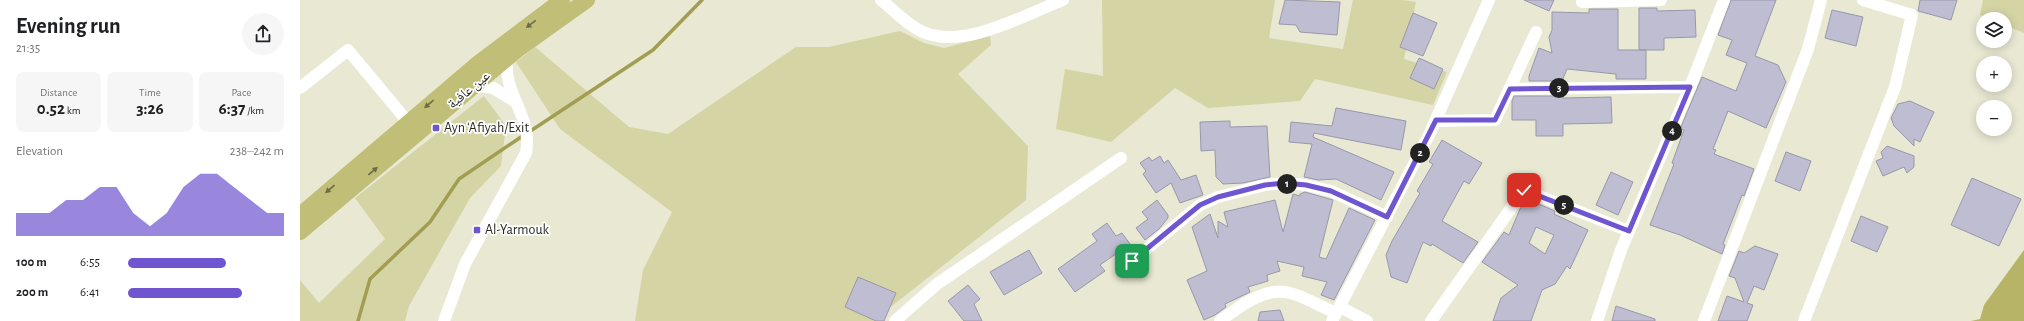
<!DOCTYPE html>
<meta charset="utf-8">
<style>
:root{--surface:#fff;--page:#f6f6f6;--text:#202124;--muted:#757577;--accent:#6f55cf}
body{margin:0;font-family:"Alegreya Sans","Noto Naskh Arabic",sans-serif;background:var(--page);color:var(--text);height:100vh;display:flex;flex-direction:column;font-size:15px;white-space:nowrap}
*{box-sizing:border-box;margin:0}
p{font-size:13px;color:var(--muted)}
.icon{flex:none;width:22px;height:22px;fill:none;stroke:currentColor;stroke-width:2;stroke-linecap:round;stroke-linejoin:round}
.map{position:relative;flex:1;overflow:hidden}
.sheet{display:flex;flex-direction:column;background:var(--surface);width:300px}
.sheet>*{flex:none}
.fabs{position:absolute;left:1676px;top:12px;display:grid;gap:8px}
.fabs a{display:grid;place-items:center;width:36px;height:36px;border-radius:50%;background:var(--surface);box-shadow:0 2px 10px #0003;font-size:20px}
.pin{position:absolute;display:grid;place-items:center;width:34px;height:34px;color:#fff;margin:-17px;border-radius:8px;box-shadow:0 2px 6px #0006}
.km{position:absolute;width:20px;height:20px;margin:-10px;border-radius:50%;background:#222;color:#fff;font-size:11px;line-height:20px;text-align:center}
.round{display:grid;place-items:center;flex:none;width:42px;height:42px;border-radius:21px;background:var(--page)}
.summary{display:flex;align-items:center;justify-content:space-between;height:68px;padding:0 16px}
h1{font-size:22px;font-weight:700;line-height:30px}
.metrics{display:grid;grid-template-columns:repeat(3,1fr);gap:6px;height:68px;padding:4px 16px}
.metrics div{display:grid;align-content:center;border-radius:8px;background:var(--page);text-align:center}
.metrics b{font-size:17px;font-weight:700}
.metrics small{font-size:11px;font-weight:400}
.metrics p{font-size:11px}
.chart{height:112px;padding:8px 16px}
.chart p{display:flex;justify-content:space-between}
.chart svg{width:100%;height:72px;margin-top:4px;fill:var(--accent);opacity:.7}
ul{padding:0 16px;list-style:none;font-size:13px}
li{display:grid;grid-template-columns:64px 48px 1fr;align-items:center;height:30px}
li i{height:10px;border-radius:5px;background:var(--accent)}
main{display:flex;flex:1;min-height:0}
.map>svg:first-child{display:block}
.green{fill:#d5d4a5}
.forest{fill:#b8b467}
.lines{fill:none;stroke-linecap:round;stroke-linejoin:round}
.stream{stroke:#a29e51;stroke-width:3.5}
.building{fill:#bfbdd2;stroke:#9997ab;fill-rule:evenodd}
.minor{stroke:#fff;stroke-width:12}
.major{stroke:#c1be77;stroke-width:16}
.oneway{fill:#6d6c48}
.route-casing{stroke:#fff;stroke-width:8}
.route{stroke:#6f55cf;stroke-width:5}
.poi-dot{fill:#6f55cf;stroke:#fff;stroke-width:1.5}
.labels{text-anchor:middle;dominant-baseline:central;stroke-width:3.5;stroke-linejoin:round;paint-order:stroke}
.street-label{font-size:14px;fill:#292921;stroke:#fff}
.poi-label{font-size:14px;fill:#292921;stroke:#fff;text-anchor:start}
</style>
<main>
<section class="sheet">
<div class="summary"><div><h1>Evening run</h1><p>21:35</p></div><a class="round"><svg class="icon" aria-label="share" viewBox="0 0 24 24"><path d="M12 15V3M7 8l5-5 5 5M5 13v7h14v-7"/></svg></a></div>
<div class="metrics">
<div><p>Distance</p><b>0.52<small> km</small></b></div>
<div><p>Time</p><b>3:26</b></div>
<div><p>Pace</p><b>6:37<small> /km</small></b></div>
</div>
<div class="chart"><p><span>Elevation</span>238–242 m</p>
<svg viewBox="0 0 160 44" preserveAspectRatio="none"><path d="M0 44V30L10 30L20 30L30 22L40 22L50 14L60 14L70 30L80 38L90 30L100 14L110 6L120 6L130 14L140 22L150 30L160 30V44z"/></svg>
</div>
<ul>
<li><b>100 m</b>6:55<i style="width:63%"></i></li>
<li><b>200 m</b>6:41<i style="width:73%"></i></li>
</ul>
</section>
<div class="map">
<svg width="1724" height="321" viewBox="0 0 1724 321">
<rect width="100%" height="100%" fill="#e8e8d3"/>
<path class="green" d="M802,0H975L969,38L1043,49L1053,0H1102L1116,2L1104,59L1147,72L1133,105L1015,79L1000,101L908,108L875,88L811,142L756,129L765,69L803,76Z
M1683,0H1724V33L1705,25V19H1690L1680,15Z
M600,31L624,43L644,48L690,36L691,45L658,74L728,146L726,200L573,321H335L343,270L372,212L260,129L216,62L235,47L329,127L368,134L496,47H529Z
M184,96L206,126L201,166L170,198L109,306L105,321H0V280L19,303L85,239L55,198Z"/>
<path class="forest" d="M1724,250V321H1671L1680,319L1684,305Z"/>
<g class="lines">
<path class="stream" d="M229,132L353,50L402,0
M58,321L70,279L130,222L159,179L224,135"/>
</g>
<path class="building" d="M985,0L1040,2L1037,35L1000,32L996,25L979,24Z
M1224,0H1254L1249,11Z
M1431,0H1476L1455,56L1478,65L1486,82L1466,128L1428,111L1413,149L1416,150L1414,154L1454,169L1444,196L1442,195L1423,244L1425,245L1422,254L1380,235L1350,225L1374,164L1372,163L1384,130L1380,129L1402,77L1436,91L1447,63L1426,55L1432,40L1418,35Z
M1620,0H1657L1651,20L1618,11Z
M1339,8H1357V11L1395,10L1396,37L1364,38V50H1339Z
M1289,9H1318V50H1346V79H1316V74L1267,69L1262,81H1229V76L1239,48L1252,53L1249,37L1252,30V12L1289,13Z
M1532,10L1563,17L1556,46L1525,38Z
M1113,13L1137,23L1123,56L1100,47Z
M1119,58L1143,69L1134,89L1110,78Z
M1214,96H1263V98L1311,97L1312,123L1263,124V136H1236V120H1212V101Z
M1610,101L1634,112L1620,142L1614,139V146L1594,126L1591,118L1598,104Z
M1036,108L1106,121L1101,150L1014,133L1013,137L1094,172L1081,200L1036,179L1018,180L1004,177L1012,144L989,142L991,122L1032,126Z
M930,121V127L967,126L970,177L943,183L923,184L916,177L915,150L901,151L900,122Z
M1142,140L1182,163L1169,184L1164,181L1142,221L1178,242L1163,263L1132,244L1131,246L1123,242L1107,283L1091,277L1086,255L1092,241L1120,193L1117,191L1133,164L1129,162Z
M1587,146L1614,156V167L1607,173L1604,167L1583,176L1576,161L1583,158L1581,152Z
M1486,152L1511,161L1500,191L1475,181Z
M860,156L864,163L868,160L881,180L896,175L903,195L880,203L871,183L856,193L843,174L846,171L840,163L849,157L852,161Z
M1311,172L1333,182L1318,215L1296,205Z
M1672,178L1721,199L1699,246L1651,225Z
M1005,192L1033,200L1019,257L1026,259L1049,208L1075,220L1034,300L1021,295L1027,282L1002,276L1004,267L977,261L980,271L967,275L968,281L948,287L950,292L925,304L926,307L915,315L904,320L887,280L907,271L892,227L910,214L918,238V221L928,227L924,212L975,200L983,232L993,194L1000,196V194Z
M1227,199L1255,211L1254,214L1288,230L1270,269L1267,266L1255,284L1242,290L1231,321H1193L1201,298L1218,285L1182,262L1204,232L1209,235L1220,209ZM1236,227L1254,235L1245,254L1229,243Z
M857,200L868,215V218L859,229L845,240L836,228L848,219L842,212Z
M1561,216L1588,227L1577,252L1551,241Z
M807,223L816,236L822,233L830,244L800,265L805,271L775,292L758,269L797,241L792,234Z
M1455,246L1478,254L1464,290L1454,286L1447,303L1453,305L1447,321H1418L1427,296L1444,302L1435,278L1429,276L1439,251L1444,253Z
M729,250L742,273L704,295L690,272Z
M558,277L596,293L584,321H576L545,307Z
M668,285L680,299L674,304L682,321H664L648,301Z
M1316,306L1355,319V321H1312Z
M980,310L984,321H958L960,312Z"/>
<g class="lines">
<path class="minor" d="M581,0C594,10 607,25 623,32C664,50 724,15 763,0
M1282,2L1361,0
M175,85L193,88L216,102
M0,88L48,50L108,122
M1210,89L1390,87
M1136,121L1195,120L1236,32
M832,261L900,205L918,197L965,185L984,183L1006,185L1031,191L1087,217
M1040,307L1067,321
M144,321L165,264L226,153C233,115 203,96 207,58
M595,321L637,284L821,158
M920,321C939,307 965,286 990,293C1006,297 1021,307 1036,313
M1032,321L1129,135L1189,0
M1131,321L1224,190L1329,231
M1297,321L1321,250L1390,87L1424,0
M1404,321L1508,49L1521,0
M1504,321L1595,87L1612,15L1563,0"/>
<path class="major" d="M0,215L176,65L262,0
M0,232L217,50L287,0"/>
</g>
<defs><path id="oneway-solid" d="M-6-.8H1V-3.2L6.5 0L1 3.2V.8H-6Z"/></defs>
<g class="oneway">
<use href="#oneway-solid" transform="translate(231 24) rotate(143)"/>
<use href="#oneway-solid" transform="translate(129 104) rotate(140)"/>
<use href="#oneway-solid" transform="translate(73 171) rotate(-40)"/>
<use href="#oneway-solid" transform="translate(30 189) rotate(139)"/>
</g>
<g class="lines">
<defs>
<path id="route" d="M832,261L900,205L918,197L965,185L984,183L1006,185L1031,191L1087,217L1136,120H1195L1210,89L1390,87L1329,231L1224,190"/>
</defs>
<use href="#route" class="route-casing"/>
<use href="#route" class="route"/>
</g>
<g class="poi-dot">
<rect x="132" y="124" width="8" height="8" rx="2"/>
<rect x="173" y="226" width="8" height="8" rx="2"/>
</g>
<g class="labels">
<g class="street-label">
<text transform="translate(169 90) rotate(-40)">عين عافية</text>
</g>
<g class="poi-label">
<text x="144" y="128">Ayn ‘Afiyah/Exit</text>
<text x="185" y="230">Al-Yarmouk</text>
</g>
</g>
</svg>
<div class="fabs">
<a><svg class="icon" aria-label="layers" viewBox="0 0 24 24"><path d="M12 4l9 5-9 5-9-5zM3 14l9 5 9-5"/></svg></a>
<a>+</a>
<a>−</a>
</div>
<div class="pin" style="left:832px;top:261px;background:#1e9e55"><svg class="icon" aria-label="arrive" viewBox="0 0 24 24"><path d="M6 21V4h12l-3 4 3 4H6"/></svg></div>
<div class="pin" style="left:1224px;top:190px;background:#d93025"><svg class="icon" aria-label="check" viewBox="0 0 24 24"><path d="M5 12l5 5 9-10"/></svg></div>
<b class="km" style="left:987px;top:184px">1</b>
<b class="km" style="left:1120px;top:153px">2</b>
<b class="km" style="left:1259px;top:88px">3</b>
<b class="km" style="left:1372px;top:131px">4</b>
<b class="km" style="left:1264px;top:205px">5</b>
</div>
</main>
